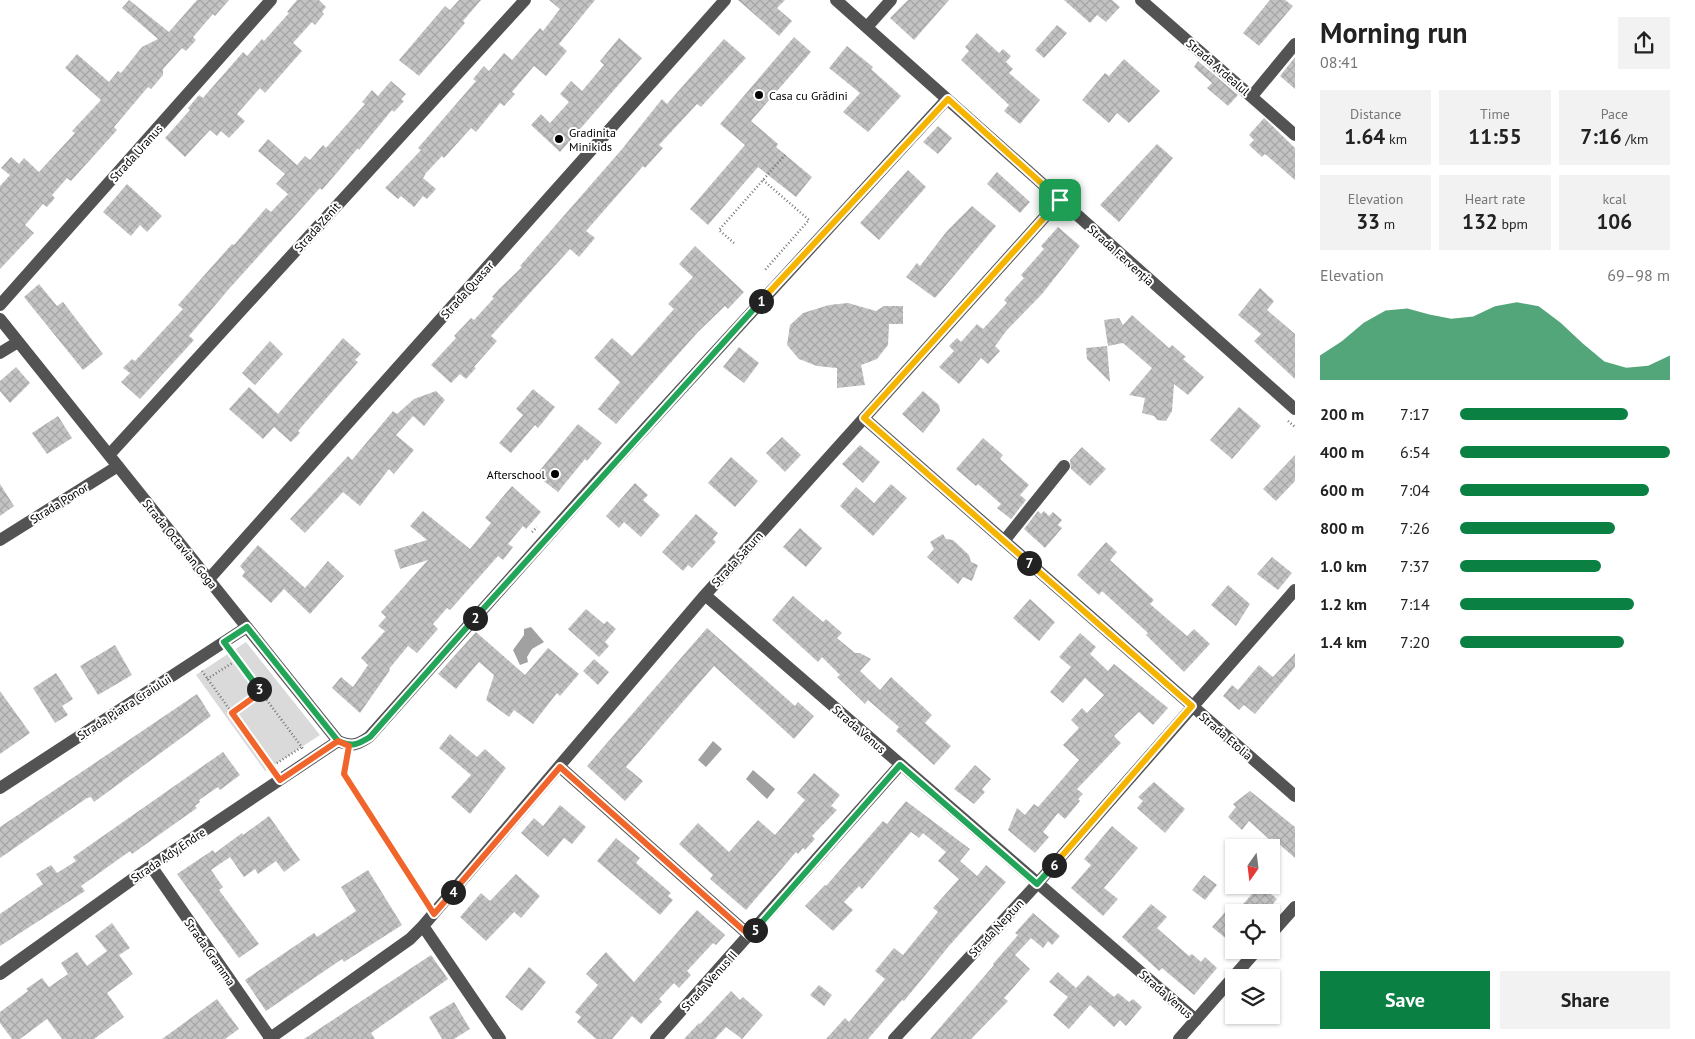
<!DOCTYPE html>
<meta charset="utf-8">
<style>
:root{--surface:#fff;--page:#f2f2f2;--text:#222;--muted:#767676;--accent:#0b8043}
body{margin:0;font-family:"PT Sans",sans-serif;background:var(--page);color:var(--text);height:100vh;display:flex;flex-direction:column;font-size:19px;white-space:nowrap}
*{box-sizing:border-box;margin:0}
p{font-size:16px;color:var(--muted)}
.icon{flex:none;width:28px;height:28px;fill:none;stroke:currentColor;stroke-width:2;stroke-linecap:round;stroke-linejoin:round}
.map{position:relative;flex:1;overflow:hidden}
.sheet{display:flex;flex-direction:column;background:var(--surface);width:400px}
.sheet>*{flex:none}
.needle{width:32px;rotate:194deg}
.buttons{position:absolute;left:1225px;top:839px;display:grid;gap:10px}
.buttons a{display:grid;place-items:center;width:55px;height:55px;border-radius:0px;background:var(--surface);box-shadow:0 1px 4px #0004;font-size:25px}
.pin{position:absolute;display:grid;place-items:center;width:42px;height:42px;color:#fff;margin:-21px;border-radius:10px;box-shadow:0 2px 8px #0006}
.km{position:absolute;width:25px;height:25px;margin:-12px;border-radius:50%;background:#222;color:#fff;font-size:14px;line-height:25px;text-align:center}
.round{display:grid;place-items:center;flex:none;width:52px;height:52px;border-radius:0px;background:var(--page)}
.headline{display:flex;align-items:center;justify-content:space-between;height:85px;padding:0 25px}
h1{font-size:28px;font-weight:800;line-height:38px}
.stats{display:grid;grid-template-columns:repeat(3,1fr);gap:8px;height:85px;padding:5px 25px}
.stats div{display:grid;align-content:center;border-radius:0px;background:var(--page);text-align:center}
.stats b{font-size:21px;font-weight:800}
.stats small{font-size:14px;font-weight:400}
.stats p{font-size:14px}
.chart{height:140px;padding:10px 25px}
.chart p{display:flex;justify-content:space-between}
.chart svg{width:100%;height:90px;margin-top:5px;fill:var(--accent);opacity:.7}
.primary-button{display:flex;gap:10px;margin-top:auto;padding:10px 25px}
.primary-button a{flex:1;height:58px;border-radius:0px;background:var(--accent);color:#fff;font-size:20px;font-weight:800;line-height:58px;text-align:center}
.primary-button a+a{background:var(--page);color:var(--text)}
ul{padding:0 25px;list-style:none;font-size:16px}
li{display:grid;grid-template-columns:80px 60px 1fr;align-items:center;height:38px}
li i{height:12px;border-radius:6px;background:var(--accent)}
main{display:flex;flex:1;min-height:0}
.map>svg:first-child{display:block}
.park{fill:#dadada}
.water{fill:#a1a1a1}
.building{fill:url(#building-cross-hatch)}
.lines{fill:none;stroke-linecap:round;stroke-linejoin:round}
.path{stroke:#757575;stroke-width:2.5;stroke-dasharray:1 2.5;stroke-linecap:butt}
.minor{stroke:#535353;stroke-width:12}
.split-1-casing{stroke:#fff;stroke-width:10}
.split-2-casing{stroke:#fff;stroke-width:10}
.split-3-casing{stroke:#fff;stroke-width:10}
.split-4-casing{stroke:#fff;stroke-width:10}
.split-5-casing{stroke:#fff;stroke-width:10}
.split-6-casing{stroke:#fff;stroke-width:10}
.split-7-casing{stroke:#fff;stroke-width:10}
.split-8-casing{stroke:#fff;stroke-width:10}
.split-1{stroke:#f5b400;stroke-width:6}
.split-2{stroke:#22a559;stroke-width:6}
.split-3{stroke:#22a559;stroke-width:6}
.split-4{stroke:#f0652b;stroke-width:6}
.split-5{stroke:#f0652b;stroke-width:6}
.split-6{stroke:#22a559;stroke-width:6}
.split-7{stroke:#f5b400;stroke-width:6}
.split-8{stroke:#f5b400;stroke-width:6}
.poi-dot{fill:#000;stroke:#fff;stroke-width:2}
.labels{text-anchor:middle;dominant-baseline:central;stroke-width:4;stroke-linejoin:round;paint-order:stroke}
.street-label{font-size:12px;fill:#000;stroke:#fff}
.poi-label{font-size:12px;fill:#000;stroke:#fff;text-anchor:start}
</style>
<main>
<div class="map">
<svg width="1295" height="1039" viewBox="0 0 1295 1039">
<defs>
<pattern id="building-cross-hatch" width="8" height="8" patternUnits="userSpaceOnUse" patternTransform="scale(1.25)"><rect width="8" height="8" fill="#c3c3c3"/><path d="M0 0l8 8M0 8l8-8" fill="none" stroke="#a6a6a6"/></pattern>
</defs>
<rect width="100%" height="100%" fill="#fff"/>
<path class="park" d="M246,642L320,735L265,771L196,675Z"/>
<path class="water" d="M531,627L544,642L532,649L527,657L528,662L520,665L513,650L524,635V629Z
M713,741L722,749L706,767L698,760Z
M753,770L775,789L767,799L746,779Z"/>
<path class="building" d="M129,0L169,32L197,0H229L215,16L213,14L193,37L196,40L186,51L182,48L163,69V75L151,89L148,87L114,127L117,130L71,181L67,178L52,195L55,198L47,207L43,204L25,225L34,233L0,269V186L10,175L1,168L11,157L19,164L24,158L39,172L75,133L72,131L101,100L65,68L77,54L109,82L118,71L121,73L142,47L158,39L122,8Z
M297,0H319L326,7L322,12L324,14L315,25L312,22L293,43L302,51L265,93L260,88L237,114L245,121L229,138L221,131L217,136L210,130L185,157L165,138L190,110L188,108L199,95L203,98L243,52L247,56L262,39L264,41L289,13L287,12Z
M459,0H481L463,21L465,23L419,76L399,60L445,6L450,10Z
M549,0H595L559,44L567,51L546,76L534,66L512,92L515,94L504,106L500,103L476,132L471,128L444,158L442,156L426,173L423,178L436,189L427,199L423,196L414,207L401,196L398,199L385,188L421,150L418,148L476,81L473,79L484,66L489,71L504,53L512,60L540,28L543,31L560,9Z
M738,0H785L777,8L792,21L779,36Z
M908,0H949L914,40L890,18Z
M1064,0H1112L1120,7L1106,22L1097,15L1090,23Z
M1270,0H1285L1293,6L1259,46L1243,33Z
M1057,25L1067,33L1044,58L1035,50Z
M977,33L999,53L1003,49L1011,56L1006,62L1013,69L1009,73L1040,100L1020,124L1004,111L1009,105L961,60L969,51L965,47Z
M794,37L811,52L751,121L778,144L776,147L812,177L796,197L758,167L708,225L690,209L745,145L720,124Z
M619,38L642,58L560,152L531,125L541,114L550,123L569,102L560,94L571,81L582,91L604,65L600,61Z
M724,39L746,58L701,107L697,104L659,145L663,148L645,168L643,166L586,231L595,238L579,257L570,249L491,336L497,341L474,367L476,368L466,379L460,374L451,383L431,365L456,338L454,336L471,318L474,320L494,298L492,297L499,289L522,267L520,266L623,148L662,99L667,104Z
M847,46L873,67L871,69L901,96L868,132L843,112L860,93L829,68Z
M1295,57V89L1280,76Z
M1124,59L1160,91L1129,123L1117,113L1109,123L1082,100L1105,73L1109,76Z
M1198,61L1238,95L1228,106L1207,88L1212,83L1194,67Z
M391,81L406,94L401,99L404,101L394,112L392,110L359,150L358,148L322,190L320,188L228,290L189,336L194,340L140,399L121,382L130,373L123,368L132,359L135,361L183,309L178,305L232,244L234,245L266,208L271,212L288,194L276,184L285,174L258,151L268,139L297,165L305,156L310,160L323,145L326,148L365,104L362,102L372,90L378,96Z
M1264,118L1295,148V180L1265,154L1262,157L1249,145L1254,140L1249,135Z
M938,126L952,138L938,154L923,142Z
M1157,144L1173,158L1119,222L1100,205Z
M908,170L926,187L879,240L860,223Z
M997,172L1030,202L1020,213L987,184Z
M127,184L162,216L147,232L140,225L131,236L103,212Z
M972,206L996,226L935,298L906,277L917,263L920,266L947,231Z
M1058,227L1080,246L1042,294L1007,330L995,346L1000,351L988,364L981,358L959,384L939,367L954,351L949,346L957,338L961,342L977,324L983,329L1007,303L1004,300L1024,278L1021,275L1044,249L1041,246Z
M695,246L744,292L728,309L725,306L698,332L616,424L598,409L620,382L594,358L612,338L632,356L674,309L668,304L693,277L679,264Z
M39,284L57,306L63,302L103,354L83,370L24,297Z
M1260,288L1274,301L1267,310L1295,334V379L1254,341L1261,334L1238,315Z
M848,303L876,311L884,306H903V324H889L888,345L877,359L861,365L865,385L837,388V368L817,366L799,359L787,345L790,325L803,313L829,305Z
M1132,315L1169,348L1172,345L1186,357L1183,359L1204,377L1188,395L1174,384L1172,411L1166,421L1157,420L1154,416L1142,413L1145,398L1129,395L1152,368L1123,343L1108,346L1104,320L1119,318L1123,325Z
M343,338L361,354L355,360L358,362L298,431L300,433L291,442L274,427L263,439L229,409L249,387L278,414Z
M270,341L283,354L255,385L242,373Z
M1107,346L1110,382L1087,359L1086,348Z
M739,347L759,363L744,383L723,367Z
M16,367L30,383L10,403L0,391V381Z
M533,389L555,407L538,428L535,425L511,453L499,443L523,415L516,409Z
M436,391L445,400L424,426L413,416L396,435L414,450L394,474L389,469L360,506L343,492L305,533L290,519L348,456L352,460L393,411L397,414L414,399Z
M923,391L939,405L940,411L923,433L902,414Z
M1239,407L1261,426L1232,459L1210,440Z
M58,416L72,438L47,454L32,433Z
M578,424L602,443L587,461L585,459L558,492L536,475Z
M782,437L801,455L785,472L766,453Z
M983,438L1003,455L1000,459L1029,485L1020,495L1026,500L1011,519L997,508L1001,504L978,484L976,486L956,469Z
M860,445L880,462L863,483L842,464Z
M1082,447L1106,469L1090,486L1071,469L1070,460Z
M1295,455V481L1276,501L1263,489Z
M731,457L758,481L735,507L708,483Z
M635,483L648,495L643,500L660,515L641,537L624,522L619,528L606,516Z
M0,484L14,506L0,516Z
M891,484L907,498L873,536L840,506L856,487L874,503Z
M512,486L541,512L526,529L523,526L508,544L513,547L503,560L498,556L450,610L447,608L433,624L438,629L417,653L408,646L389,669L390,670L360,713L332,688L341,677L353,687L368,665L361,658L385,631L378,626L386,617L381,612L428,560L400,569L394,550L427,540L410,526L423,511L470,549L491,523L485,518Z
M1038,511L1041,514L1044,511L1049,516L1053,512L1062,520L1058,525L1062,528L1045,548L1024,529Z
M696,514L718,533L713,539L716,542L692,568L688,565L683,571L662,552Z
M800,528L822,548L806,567L783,547Z
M943,534L946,539L953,540L969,555L971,562L978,565L972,581L963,577L958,584L927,557L934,549L930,542Z
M1106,542L1117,552L1110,560L1154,600L1150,604L1187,636L1194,629L1210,644L1184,672L1146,635L1148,633L1102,591L1099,595L1077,575Z
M258,545L305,588L328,561L344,576L310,614L284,589L271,603L242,576L245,572L240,566Z
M1272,557L1292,573L1278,590L1257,574Z
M1228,585L1250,604L1236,626L1211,605Z
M793,596L823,622L826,619L842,633L837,638L855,653H860L871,659L860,671L880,690L891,677L932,715L925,723L951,746L934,765L896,731L899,727L868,700L865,704L837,677L840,675L822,657L818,662L772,620Z
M1030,599L1055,622L1039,641L1013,618Z
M586,609L604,624L607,621L616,629L605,642L609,646L599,657L568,629Z
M707,628L795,706L798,702L814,716L794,739L714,666L626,767L643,781L625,801L587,766Z
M476,632L525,675L548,648L579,674L560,696L557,693L533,724L514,710L509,717L486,700L494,675L479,662L456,689L438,674Z
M1080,633L1096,647L1090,654L1108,671L1114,664L1168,708L1153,725L1139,712L1114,736L1121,743L1077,789L1083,794L1078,799L1080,801L1065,819L1058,813L1043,832L1049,837L1035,853L1008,830L1017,808L1025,815L1034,804L1038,807L1079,760L1063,745L1079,728L1071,720L1082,708L1087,713L1104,695L1085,678L1063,703L1050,692L1071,667L1059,657Z
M115,645L132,675L98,695L80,666Z
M1295,653V667L1255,714L1244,705L1239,710L1223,696L1232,685L1238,690L1259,665L1273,677Z
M594,659L609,672L598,685L583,671Z
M56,673L73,699L62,706L68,715L55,723L33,688Z
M0,691L30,733L0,754Z
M197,694L211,716L94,802L91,797L87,798L0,858V827Z
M450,734L477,757L485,749L506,768L470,814L451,797L471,775L439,748Z
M223,752L240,775L220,790L218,787L199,800L200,802L195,806L197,808L132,854L130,851L81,886L85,891L0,946V914L43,884L36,874L51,865L57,873L76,861L73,857Z
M975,765L991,779L982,789L985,792L974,804L954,789Z
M814,773L840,795L831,806L837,810L812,836L815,839L805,850L803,848L798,854L796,852L746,910L710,879L713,875L679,844L698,823L729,852L758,820L775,835L805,800L797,793Z
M1154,782L1185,809L1165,833L1137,808L1143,801L1138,797Z
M1250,791L1295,827V858L1272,838L1270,840L1249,821L1242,830L1228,817L1236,807L1233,804Z
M906,801L970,849L960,861L977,876L986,865L1006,882L949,946L904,1001L902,1000L868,1039H826L845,1018L849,1022L885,979L875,971L894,948L903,955L938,912L933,908L959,879L938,861L946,852L923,833L919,838L911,832L862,889L859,886L844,902L853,910L833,931L805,906L825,885L826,886L883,821L887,824Z
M560,805L586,827L572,844L564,838L548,857L521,833L534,818L543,826Z
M269,816L300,860L284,872L276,861L258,874L255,869L244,877L230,857L211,870L223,887L219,890L259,944L239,958L177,874L213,850L215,853L242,833L243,835Z
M1112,826L1138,848L1104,888L1118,899L1103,916L1071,888L1091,865L1084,859Z
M616,838L640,858L636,863L671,893L668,896L673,900L660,915L597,861Z
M368,870L402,925L344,962L342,959L266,1011L245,980L314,933L317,937L356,911L341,887Z
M516,874L540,896L521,918L514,912L486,941L460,917L481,893L490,901Z
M1204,875L1217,885L1205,900L1192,890Z
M1260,885L1277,899L1272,905L1279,912H1236Z
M1151,904L1167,917L1157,928L1189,956L1192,954L1201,962L1205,957L1217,968L1194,995L1162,968L1159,971L1122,937Z
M697,910L725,935L716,945L713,943L687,971L691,975L679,988L674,983L659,999L662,1002L641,1024L632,1016L612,1039H596L577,1022L581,1017L575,1012L598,985L586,974L606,952L634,982Z
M1226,911L1234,918V945L1212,927Z
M1033,913L1060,936L1052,945L1048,941L1043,948L1031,938L1015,955L1030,969L1004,998L1008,1001L971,1039H930L994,965L993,964L1018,935L1015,933Z
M112,923L130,948L119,955L133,974L107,993L124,1017L94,1039H62L47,1019L20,1039H12L0,1023V1012L28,991L26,989L42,978L49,987L68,974L61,963L77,952L87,966L107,951L95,936Z
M431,955L448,979L371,1033L375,1039H304Z
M529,967L546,982L522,1011L505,997Z
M1058,972L1076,988L1088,975L1114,997L1118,993L1129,1002L1133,999L1142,1007L1126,1026L1120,1020L1114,1027L1090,1005L1069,1029L1053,1015L1068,997L1049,982Z
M819,985L832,995L824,1006L810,995Z
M731,991L740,1000L743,997L763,1015L742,1039L726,1027L715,1039H684L699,1023L700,1024Z
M217,999L239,1029L225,1039H162Z
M454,1002L470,1029L454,1039H442L429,1017Z"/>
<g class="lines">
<path class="path" d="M763,180L809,220L765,270
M734,243L719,230L785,155
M1288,421L1295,427
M532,532L537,527
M231,652L304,750
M202,671L273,770
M207,679L237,660
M232,713L261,692
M348,757L344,774L427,902
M271,767L302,747"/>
<path class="minor" d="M836,0L1295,409
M1141,0L1295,135
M867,27L891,0
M1252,96L1295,44
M0,305L271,0
M0,319L338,741C352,747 357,745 369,737L597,481L947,99
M0,353L18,342
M864,418L1295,796
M109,455L525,0
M0,540L118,466
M1004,541L1064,466
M209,579L725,0
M705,595L1196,1020
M560,767L750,936
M0,788L247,627
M151,866L271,1039
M423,926L500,1039
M1271,934L1295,907
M0,974L151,866L338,741
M269,1039L410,939L423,926L705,595L1060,200
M656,1039L900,765
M894,1039L1037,884L1295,590
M1179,1039L1257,950"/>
</g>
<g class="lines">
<defs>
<path id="split-1" d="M761,301L948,99L1060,200"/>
<path id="split-2" d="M475,618L761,301"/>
<path id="split-3" d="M259,689L224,642L247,627L338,741C352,747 357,745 370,737L475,618"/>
<path id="split-4" d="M259,689L261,692L232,713L280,780L338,741L349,746L344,774L434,914L453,892"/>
<path id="split-5" d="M453,892L560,767L750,936L755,930"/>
<path id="split-6" d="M755,930L900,765L1037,884L1054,865"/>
<path id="split-7" d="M1029,563L1192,706L1054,865"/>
<path id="split-8" d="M1029,563L864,418L1060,200"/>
</defs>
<use href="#split-1" class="split-1-casing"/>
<use href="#split-2" class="split-2-casing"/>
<use href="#split-3" class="split-3-casing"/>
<use href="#split-4" class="split-4-casing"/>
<use href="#split-5" class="split-5-casing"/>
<use href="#split-6" class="split-6-casing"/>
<use href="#split-7" class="split-7-casing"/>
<use href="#split-8" class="split-8-casing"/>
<use href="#split-1" class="split-1"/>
<use href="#split-2" class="split-2"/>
<use href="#split-3" class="split-3"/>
<use href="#split-4" class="split-4"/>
<use href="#split-5" class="split-5"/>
<use href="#split-6" class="split-6"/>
<use href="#split-7" class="split-7"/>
<use href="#split-8" class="split-8"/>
</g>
<g class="poi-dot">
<circle cx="759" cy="95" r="5"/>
<circle cx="559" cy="139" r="5"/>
<circle cx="555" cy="474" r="5"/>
</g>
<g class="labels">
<g class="street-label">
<text transform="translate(1218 67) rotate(41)">Strada Ardealul</text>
<text transform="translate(136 153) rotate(-48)">Strada Uranus</text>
<text transform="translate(317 227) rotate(-48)">Strada Zenit</text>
<text transform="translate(1121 255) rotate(42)">Strada Fervenția</text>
<text transform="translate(467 290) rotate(-48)">Strada Quasar</text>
<text transform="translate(59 503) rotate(-32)">Strada Ponor</text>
<text transform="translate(180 544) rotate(51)">Strada Octavian Goga</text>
<text transform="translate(737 559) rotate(-48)">Strada Saturn</text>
<text transform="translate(124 707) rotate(-33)">Strada Piatra Craiului</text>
<text transform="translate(859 729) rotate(41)">Strada Venus</text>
<text transform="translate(1226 736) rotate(41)">Strada Etolia</text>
<text transform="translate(168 855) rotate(-34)">Strada Ady Endre</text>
<text transform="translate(996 928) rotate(-47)">Strada Neptun</text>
<text transform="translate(210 952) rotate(55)">Strada Gramma</text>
<text transform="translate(709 981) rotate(-48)">Strada Venus II</text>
<text transform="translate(1166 994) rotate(41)">Strada Venus</text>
</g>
<g class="poi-label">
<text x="769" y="95">Casa cu Grădini</text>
<text x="569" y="132">Gradinita<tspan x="569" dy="14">Minikids</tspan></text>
<text x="545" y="474" text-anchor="end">Afterschool</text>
</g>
</g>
</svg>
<div class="buttons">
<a><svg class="needle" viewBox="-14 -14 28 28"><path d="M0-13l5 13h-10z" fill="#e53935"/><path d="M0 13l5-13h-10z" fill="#767676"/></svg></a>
<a><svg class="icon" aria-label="locate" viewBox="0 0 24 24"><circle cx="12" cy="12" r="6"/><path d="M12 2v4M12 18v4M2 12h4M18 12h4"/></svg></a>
<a><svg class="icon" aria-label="layers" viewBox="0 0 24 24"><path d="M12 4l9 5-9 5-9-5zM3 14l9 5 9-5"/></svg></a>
</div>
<div class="pin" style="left:1060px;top:200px;background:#1e9e55"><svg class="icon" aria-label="arrive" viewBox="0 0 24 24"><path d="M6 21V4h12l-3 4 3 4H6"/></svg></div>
<b class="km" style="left:761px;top:301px">1</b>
<b class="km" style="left:475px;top:618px">2</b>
<b class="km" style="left:259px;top:689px">3</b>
<b class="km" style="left:453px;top:892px">4</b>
<b class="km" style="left:755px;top:930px">5</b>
<b class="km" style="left:1054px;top:865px">6</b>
<b class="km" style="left:1029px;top:563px">7</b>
</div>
<section class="sheet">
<div class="headline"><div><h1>Morning run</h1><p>08:41</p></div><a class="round"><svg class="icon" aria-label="share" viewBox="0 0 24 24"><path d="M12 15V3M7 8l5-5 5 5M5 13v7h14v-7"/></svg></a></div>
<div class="stats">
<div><p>Distance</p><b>1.64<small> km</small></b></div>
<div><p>Time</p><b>11:55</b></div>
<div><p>Pace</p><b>7:16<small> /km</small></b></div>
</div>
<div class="stats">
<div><p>Elevation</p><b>33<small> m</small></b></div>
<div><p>Heart rate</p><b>132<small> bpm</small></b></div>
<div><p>kcal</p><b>106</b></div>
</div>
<div class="chart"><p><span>Elevation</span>69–98 m</p>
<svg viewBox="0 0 160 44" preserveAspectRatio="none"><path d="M0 44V32L10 25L20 16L30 10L40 9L50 12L60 14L70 13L80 8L90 6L100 8L110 16L120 26L130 35L140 38L150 37L160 32V44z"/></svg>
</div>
<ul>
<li><b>200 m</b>7:17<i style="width:80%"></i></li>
<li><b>400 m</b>6:54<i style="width:100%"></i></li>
<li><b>600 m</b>7:04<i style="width:90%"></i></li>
<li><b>800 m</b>7:26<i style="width:74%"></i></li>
<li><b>1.0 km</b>7:37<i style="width:67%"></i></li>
<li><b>1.2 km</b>7:14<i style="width:83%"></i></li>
<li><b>1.4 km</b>7:20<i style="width:78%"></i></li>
</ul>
<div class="primary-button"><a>Save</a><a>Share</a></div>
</section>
</main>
